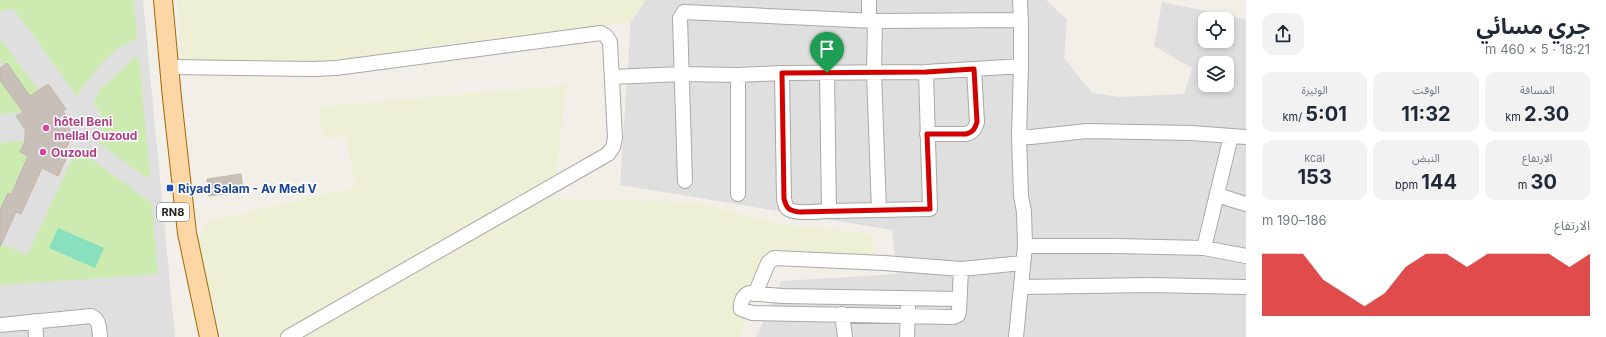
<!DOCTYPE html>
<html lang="ar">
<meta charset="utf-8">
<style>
:root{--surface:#fff;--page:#f2f2f3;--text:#1f2937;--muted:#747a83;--accent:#d40000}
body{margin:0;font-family:Inter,"Noto Sans Arabic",sans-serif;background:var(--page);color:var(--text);direction:rtl;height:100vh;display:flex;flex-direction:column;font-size:15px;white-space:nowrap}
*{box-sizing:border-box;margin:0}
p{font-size:13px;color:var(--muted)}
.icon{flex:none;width:22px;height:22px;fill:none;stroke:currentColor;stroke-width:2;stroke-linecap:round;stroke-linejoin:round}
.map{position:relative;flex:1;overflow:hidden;direction:ltr}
.sheet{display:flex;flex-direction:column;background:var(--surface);width:360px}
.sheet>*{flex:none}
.controls{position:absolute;left:1198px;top:12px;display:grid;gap:8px}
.controls a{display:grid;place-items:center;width:36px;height:36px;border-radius:8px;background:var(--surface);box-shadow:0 2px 6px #0003;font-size:20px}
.pin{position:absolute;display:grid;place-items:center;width:34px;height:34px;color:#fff;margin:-41px -17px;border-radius:50% 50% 50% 0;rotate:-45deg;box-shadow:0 0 4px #0007}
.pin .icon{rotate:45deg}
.round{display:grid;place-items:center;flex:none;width:42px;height:42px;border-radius:12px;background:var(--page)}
.headline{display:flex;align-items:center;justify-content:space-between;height:68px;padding:0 16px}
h1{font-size:22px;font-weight:700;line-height:30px}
.figures{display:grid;grid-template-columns:repeat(3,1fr);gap:6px;height:68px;padding:4px 16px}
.figures div{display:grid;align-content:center;border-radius:10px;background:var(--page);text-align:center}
.figures b{font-size:20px;font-weight:700}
.figures small{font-size:11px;font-weight:400}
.figures p{font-size:11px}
.chart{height:112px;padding:8px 16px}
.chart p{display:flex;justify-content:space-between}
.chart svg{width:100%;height:72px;margin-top:4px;fill:var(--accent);opacity:.7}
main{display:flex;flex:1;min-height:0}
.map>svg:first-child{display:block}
.residential{fill:#e0dfdf;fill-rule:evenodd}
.farmland{fill:#eef0d5}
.grass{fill:#cdebb0}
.pitch{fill:#88e0be}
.building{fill:#c7bfb8;stroke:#c4b6ab}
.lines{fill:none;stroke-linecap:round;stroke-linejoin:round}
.minor-casing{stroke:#a9a9a9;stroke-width:16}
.major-casing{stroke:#a06b00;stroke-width:20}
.minor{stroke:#fff;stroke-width:14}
.major{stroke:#fcd6a4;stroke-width:18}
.route-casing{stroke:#fff;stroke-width:8}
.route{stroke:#d40000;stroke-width:5}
.hotel-dot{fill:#d1479c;stroke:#fff;stroke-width:1.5}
.transit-dot{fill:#1a4fb4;stroke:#fff;stroke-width:1.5}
.labels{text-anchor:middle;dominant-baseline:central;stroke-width:3;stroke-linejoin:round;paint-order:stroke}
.shield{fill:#fff;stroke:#646464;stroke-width:1}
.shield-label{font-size:11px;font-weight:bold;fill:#222}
.hotel-label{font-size:12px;font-weight:bold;fill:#b23c85;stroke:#fff;text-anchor:start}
.transit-label{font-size:12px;font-weight:bold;fill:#164399;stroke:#fff;text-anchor:start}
</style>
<main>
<section class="sheet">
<div class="headline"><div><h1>جري مسائي</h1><p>18:21 · 5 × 460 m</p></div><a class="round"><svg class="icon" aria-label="share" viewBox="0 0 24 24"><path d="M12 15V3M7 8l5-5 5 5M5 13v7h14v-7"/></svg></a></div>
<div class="figures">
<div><p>المسافة</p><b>2.30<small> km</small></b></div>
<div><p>الوقت</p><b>11:32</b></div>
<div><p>الوتيرة</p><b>5:01<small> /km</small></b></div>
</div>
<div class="figures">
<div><p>الارتفاع</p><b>30<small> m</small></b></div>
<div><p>النبض</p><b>144<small> bpm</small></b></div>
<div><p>kcal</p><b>153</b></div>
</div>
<div class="chart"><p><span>الارتفاع</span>186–190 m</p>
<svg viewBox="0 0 160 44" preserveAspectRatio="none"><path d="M0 44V6L10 6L20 6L30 22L40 30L50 38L60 30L70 14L80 6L90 6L100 14L110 6L120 6L130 6L140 6L150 14L160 6V44z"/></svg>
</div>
</section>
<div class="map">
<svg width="1246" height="337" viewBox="0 0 1246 337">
<rect width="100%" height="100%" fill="#f2efe9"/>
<path class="residential" d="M0,0H143L175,337H0Z
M645,0H1046L1067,20L1064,58L1092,93L1120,97L1184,94L1192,68L1154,46L1162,2L1246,19V337H756L782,281L897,274L892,230L620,185L631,18ZM1205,19H1227V41H1205ZM1205,63H1227V85H1205Z"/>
<path class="farmland" d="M177,0H646L630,23L447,44L337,62H181Z
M566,85L554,199L695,202L781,224L871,234L877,269L770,262L739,337H223L197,245L202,230L209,221L356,187L346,136L323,139L318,107Z"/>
<path class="grass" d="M3,0H134L137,39C110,49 93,72 77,96L13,8L0,12V1Z
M0,38L39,91L30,96L7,63L4,65L0,60Z
M139,56L150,178L144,176L94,139C102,127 107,114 93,104L100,90L134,58Z
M0,80L23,112L0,114Z
M25,141L20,152L28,156L11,195L7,194L0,210V143Z
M77,149L152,203L158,274L0,285V243L27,255Z"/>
<path class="pitch" d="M58,228L104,248L95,268L49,248Z"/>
<path class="building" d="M7,63L30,96L48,84L66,109L63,111L69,120L65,123L73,134L65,151L69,153L58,176L42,168L21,214L16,212L0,247V210L8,193L11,195L28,156L20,152L25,141V129L16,116L23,112L0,80V68Z
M241,174L243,191L209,196L207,179Z"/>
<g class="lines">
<defs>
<path id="minor" d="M1020,0L1021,23V66
M869,20V0
M875,21L874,73L879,210
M169,67L314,69L336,68L601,33L606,36L610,42L615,138L613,147L608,154L288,337
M782,73L784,199C785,202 785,206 787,208C793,215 820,211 829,211
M827,73L829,211L930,209L926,72
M612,77L682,74L738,75L782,73L926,72L1021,66L1019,136L1021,196L1024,212L1025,246L1016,337
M927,134H966C973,132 975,129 977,122L974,69
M1019,136L1031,137L1087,131L1191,133L1246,137
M685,181L680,18L684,12L875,21L1021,20
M738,194V75
M1217,195L1246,204
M1025,246H1117L1204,248L1246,256
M1204,248L1231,136
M1021,287L1151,285L1246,287
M755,294L768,263L774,258L884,263L961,269L1023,263
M959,299L782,296L749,293C743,296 740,302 741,309L752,313L953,317L958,315L959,311L961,269
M842,314L845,337
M35,321L36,337
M0,325L91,316C100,320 99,328 100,337
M907,337L908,306"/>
<path id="major" d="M163,0L172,98L187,233L209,337"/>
</defs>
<use href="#minor" class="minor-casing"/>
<use href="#major" class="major-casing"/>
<use href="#minor" class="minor"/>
<use href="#major" class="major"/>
</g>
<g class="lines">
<defs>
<path id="route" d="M974,69L977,122C975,129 973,132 966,134H927L930,209L800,212C789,211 787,209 784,199L782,73L926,72Z"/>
</defs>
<use href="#route" class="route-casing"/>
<use href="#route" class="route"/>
</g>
<g class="hotel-dot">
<circle cx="46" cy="128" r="4"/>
<circle cx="43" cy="152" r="4"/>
</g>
<rect class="transit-dot" x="166" y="184" width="8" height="8" rx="2"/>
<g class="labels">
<rect class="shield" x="157" y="203" width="32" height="18" rx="3"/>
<g class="shield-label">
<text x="173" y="212">RN8</text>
</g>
<g class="hotel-label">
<text x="54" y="121">hôtel Beni<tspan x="54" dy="14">mellal Ouzoud</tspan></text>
<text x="51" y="152">Ouzoud</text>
</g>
<g class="transit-label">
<text x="178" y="188">Riyad Salam - Av Med V</text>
</g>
</g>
</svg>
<div class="controls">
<a><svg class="icon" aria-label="locate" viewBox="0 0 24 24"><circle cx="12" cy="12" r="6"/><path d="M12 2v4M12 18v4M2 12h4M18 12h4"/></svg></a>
<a><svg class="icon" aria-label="layers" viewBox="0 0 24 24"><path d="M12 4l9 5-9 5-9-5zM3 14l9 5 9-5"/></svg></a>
</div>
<div class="pin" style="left:827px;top:73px;background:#1e9e55"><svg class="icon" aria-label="arrive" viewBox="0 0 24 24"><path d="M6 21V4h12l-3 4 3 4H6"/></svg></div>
</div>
</main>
